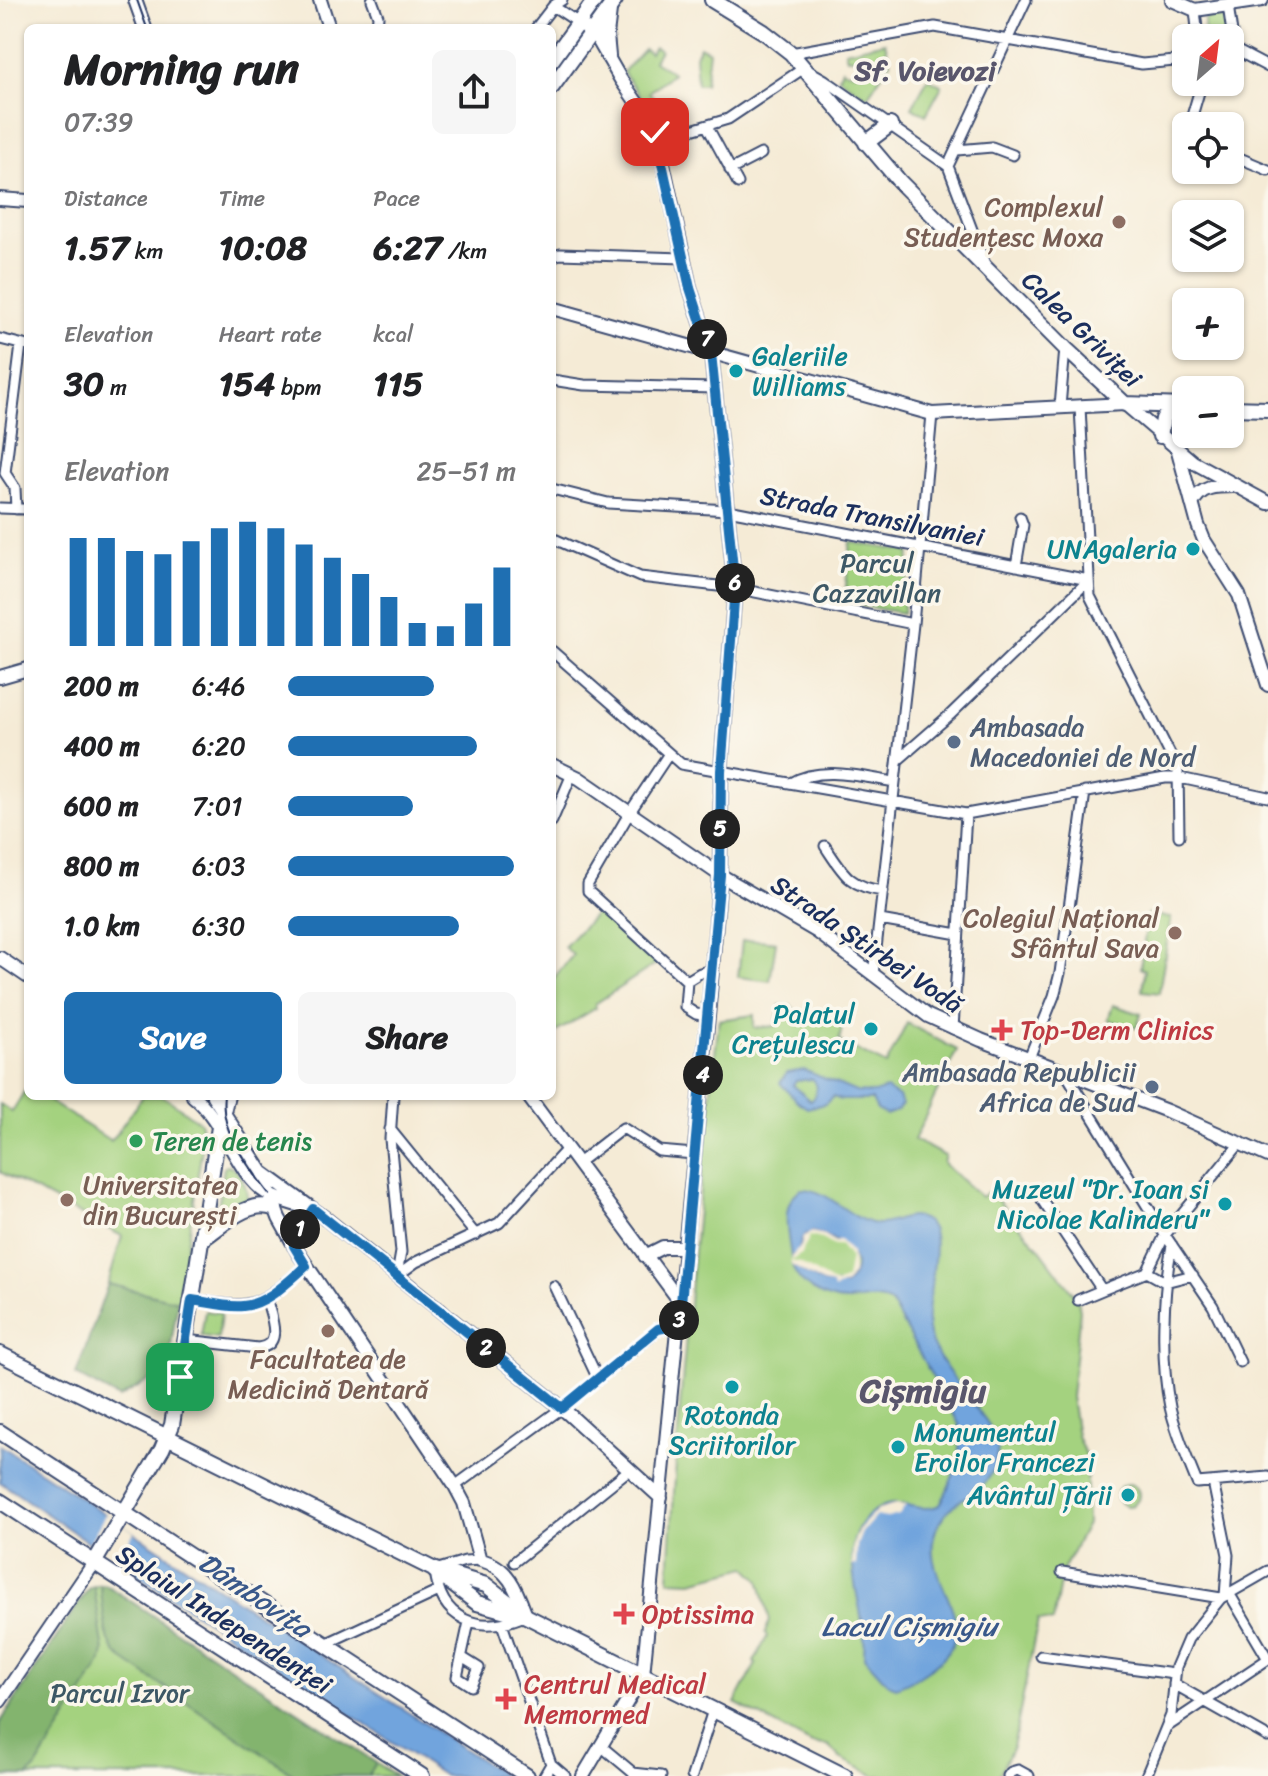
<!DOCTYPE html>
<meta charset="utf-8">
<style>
:root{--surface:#fff;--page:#f6f6f6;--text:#202124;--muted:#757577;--accent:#1f6fb2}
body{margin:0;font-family:Sriracha,sans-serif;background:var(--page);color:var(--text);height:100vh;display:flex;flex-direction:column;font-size:30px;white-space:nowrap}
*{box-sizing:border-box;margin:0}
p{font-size:26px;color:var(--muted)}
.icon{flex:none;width:44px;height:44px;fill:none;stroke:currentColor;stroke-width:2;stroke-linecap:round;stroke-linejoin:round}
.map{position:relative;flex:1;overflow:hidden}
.details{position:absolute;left:24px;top:24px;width:532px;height:1076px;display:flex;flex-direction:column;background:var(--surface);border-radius:12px;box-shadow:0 2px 6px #0004}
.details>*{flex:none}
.needle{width:52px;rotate:28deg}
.fabs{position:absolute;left:1172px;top:24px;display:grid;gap:16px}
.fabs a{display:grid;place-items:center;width:72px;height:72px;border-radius:12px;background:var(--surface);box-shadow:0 2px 6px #0004;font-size:40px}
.pin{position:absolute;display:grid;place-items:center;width:68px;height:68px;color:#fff;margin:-34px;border-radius:16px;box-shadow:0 4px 12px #0006}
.km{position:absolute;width:40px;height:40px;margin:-20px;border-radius:50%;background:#222;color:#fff;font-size:22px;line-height:40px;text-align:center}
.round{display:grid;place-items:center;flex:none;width:84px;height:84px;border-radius:12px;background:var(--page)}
.overview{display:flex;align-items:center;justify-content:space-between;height:136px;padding:0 40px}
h1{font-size:44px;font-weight:800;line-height:60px}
.figures{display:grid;grid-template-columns:repeat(3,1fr);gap:12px;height:136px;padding:8px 40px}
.figures div{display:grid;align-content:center}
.figures b{font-size:34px;font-weight:800}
.figures small{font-size:22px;font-weight:400}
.figures p{font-size:22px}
.chart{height:224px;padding:16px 40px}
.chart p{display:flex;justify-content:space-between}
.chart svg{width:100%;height:144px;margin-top:8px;stroke:var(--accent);stroke-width:6}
.cta{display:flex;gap:16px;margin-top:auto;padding:16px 40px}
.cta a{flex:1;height:92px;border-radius:12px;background:var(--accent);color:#fff;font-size:32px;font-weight:800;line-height:92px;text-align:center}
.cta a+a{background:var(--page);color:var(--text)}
ul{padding:0 40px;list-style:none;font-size:26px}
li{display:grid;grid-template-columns:128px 96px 1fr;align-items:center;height:60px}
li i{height:20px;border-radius:10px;background:var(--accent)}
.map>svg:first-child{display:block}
.green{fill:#a4d27f;stroke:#60806e;stroke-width:2}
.forest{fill:#83b46e;stroke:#4f7266;stroke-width:2}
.water{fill:#71a4dd;stroke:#466a9e;stroke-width:2;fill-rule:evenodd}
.pier{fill:#f5ebd6}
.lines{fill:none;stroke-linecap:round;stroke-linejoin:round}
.street-casing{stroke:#3c4b70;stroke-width:13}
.secondary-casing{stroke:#3c4b70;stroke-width:16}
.primary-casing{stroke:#3c4b70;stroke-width:18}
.street{stroke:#fff;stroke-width:9}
.secondary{stroke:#fff;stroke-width:12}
.primary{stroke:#fff;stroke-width:14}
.tram{stroke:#1b2f5e;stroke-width:2}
.route-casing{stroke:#fff;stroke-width:16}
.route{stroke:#1f6fb2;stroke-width:10}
.education-dot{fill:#8d6e63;stroke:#fbf7ec;stroke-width:3}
.culture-dot{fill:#0f9aa8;stroke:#fbf7ec;stroke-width:3}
.service-dot{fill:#5c6f8a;stroke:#fbf7ec;stroke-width:3}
.health-dot{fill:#e0444e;stroke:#fbf7ec;stroke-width:3}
.leisure-dot{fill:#2e9e5b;stroke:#fbf7ec;stroke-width:3}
.labels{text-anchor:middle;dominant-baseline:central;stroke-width:7;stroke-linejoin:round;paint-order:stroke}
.education-label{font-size:26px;fill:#785e54;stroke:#fbf7ec;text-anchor:end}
.street-label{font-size:26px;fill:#1b2f5e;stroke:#fbf7ec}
.culture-label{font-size:26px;fill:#0d838f;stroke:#fbf7ec;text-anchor:end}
.park-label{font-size:26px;fill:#3d5866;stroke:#fbf7ec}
.service-label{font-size:26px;fill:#4e5e75;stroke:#fbf7ec;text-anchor:start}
.health-label{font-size:26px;fill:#be3a42;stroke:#fbf7ec;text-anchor:start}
.leisure-label{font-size:26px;fill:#27864d;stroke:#fbf7ec;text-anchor:start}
.neighbourhood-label{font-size:28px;font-weight:bold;fill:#59566c;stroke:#fbf7ec}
.water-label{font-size:28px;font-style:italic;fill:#39588a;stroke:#fbf7ec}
.district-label{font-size:34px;font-weight:bold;fill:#59566c;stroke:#fbf7ec}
</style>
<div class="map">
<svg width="1268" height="1776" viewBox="0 0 1268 1776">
<rect width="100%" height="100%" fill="#fbf7ec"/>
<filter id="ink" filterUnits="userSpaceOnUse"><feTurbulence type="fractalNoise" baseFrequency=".0125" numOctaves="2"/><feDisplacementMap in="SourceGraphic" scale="16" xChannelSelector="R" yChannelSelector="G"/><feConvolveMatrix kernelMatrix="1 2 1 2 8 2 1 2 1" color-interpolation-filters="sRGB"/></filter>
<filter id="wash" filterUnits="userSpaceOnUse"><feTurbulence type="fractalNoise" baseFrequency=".006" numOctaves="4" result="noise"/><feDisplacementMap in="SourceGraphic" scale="32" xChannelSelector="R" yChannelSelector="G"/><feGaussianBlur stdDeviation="1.8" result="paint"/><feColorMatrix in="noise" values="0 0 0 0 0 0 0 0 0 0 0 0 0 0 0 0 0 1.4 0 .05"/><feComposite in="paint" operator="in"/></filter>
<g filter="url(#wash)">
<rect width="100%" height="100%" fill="#f5ebd6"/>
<path class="green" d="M1218,12L1225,17L1227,38H1206C1203,24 1201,15 1218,12Z
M885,42L890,62L867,97L838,77L842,69C851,75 869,74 878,67L877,60L869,57L847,58L845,51Z
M700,46L709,51L705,84H697L695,55Z
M654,47L660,50L654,61L673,73L649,92L653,97L645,103L623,72L644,49L650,53Z
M928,78L942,86L926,115L912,107Z
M851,542L910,552L903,613L844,603Z
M598,911L657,963L595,1004L596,1008L556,1032L552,1026V980L573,955L564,947Z
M1148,914L1171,918L1159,993L1142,991L1145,970L1140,968Z
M758,940L776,942L770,981L738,977L742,941Z
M780,1005L791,1006L798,1013L844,1018L839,1041L886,1065L907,1023L957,1050L914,1140L945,1156L943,1163L946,1166L981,1197L990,1191L1039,1248L1078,1300L1080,1310L1071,1397L1077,1436L1087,1459V1524L1062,1572L1053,1622L1038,1620L1013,1747L998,1776H876L840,1758L828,1745L812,1744L735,1703L756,1664L754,1662L767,1637L765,1632L770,1621L759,1579L747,1567L692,1581L669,1580C678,1393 697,1206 719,1020L754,1015V1028L776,1026Z
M1113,1005L1141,1014L1137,1028L1108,1020Z
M27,1087L28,1096H41L111,1141L143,1096H163L200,1122L204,1136L178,1301L108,1284L122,1236L0,1172V1104L12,1112Z
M227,1165C239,1169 248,1186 247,1199L220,1218L217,1214L224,1167Z
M205,1311L221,1313L218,1338L201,1336Z
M1117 1495a11 11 0 1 1 22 0a11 11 0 1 1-22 0Z
M100,1584L106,1585L395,1776H0V1723L89,1588Z"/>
<path class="forest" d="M108,1284L178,1301L167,1370L119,1398L76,1375Z
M100,1584L106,1585L376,1763L368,1776H296L121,1658C102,1644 104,1606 100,1584Z
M94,1586L104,1651L102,1661L36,1768L28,1776H0V1723L89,1588Z"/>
<path class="water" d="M804,1070L856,1092L874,1093L886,1089L899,1097L902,1105L897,1111L886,1115L877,1110L872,1100H841L833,1097L825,1104L807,1108L798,1102L780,1083L787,1073ZM812,1079C817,1084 818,1096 811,1101L793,1085L796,1081Z
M801,1189C829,1189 845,1216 871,1223C890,1229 910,1207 928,1223C946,1238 922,1308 929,1335C938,1370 999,1425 998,1447C995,1500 953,1488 936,1530C917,1578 984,1617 942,1659C930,1670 911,1682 896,1687L888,1684L864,1657C864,1650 865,1644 864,1638C862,1596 829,1528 884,1506C903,1499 921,1514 940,1505C953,1480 963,1453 959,1424L891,1303C877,1295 862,1301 847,1301C825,1301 798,1286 792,1265L822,1283L844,1286C874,1260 837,1237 812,1232L803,1237L798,1252L791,1257C788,1234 779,1203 801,1189Z
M0,1445L505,1776H444L123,1566L0,1482Z"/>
<path class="pier" d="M812,1232L824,1235L835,1242L840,1240L852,1253L853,1273L846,1284L833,1290L832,1285L822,1283L791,1265V1261L800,1263L836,1285L846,1279L850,1258L840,1245L834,1246L822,1239L810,1236L801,1254L791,1261V1257L801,1246L803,1237Z
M895,1504L906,1505L899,1515L887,1518L876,1516L862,1532L857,1545L856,1565H852L853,1544L858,1530L878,1509Z
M106,1513L134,1532L117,1564L88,1545Z"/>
</g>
<g filter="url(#ink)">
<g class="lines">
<defs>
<path id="street" d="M372,0L378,16L377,28
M1228,5L1232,33L1230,47
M553,6L579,23
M1195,10L1198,38
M536,28L553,6L562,0
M1230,47L1268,67
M791,53L935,27L1142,64L1186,60
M707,126L738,183
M1189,126L1202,82
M658,140L728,119L804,68L825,80L948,166L985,264
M957,150L992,147L1013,155
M1230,154L1268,170
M948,166L1026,0
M730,170L761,154
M552,257L560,254L683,258
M0,339L28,346
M552,380L584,385L715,388
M1060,407L1065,348
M1080,407L1090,596L1178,770L1179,836
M552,489L608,503L728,510L1089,580
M0,508L28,509
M16,509L15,488L5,473L21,345
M552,538L640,577L735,588L913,624
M1016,566L1023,525L1020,517
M552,651L681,764L966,814L1165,778H1180L1268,797
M668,755L630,812L588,884V891L687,981
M898,760L951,714L1089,580
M791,783C821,765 862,777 895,782
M552,821L572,774
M825,846C843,873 849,887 883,891
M880,920L958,934
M873,975L913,624L932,414
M687,981L685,1007L696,1014L708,1016
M687,981L700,973L712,970
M953,1029L966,814
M1029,1058L1054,996L1060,973L1085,792
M1065,1072L1165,1235L1213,1306L1240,1362
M393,1096L390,1139L401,1252L397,1275
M390,1129L476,1235
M578,1163L623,1128L659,1151L694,1154
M1042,1200L1102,1290L1147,1272
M1172,1245C1163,1291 1160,1360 1170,1407C1176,1433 1187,1458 1197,1483L1268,1477
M1147,1272L1165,1235L1241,1142
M1147,1272L1165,1282L1193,1275
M397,1276L416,1262L499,1223L567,1149
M554,1286L598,1379
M192,1300C255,1310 258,1307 306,1266
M1078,1300L1102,1290
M186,1340L258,1348C285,1345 270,1315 266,1297
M1213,1482L1228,1555L1225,1596
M455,1486L562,1408L658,1329L679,1325
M480,1560L465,1561L435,1570C440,1621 479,1634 522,1617
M514,1562L630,1469
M1062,1572L1221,1598
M1229,1593L1268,1659
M502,1624L551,1764L565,1776
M325,1644L439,1591
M1041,1656L1174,1674
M463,1658L479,1668L471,1686L457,1677L469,1622
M1174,1684L1268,1737
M1168,1726L1268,1659
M601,1746L637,1776
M633,1773L661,1776
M544,1776L551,1764
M692,1776L713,1710
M1008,1776L1011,1772L1018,1770L1029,1776
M1146,1776L1171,1715L1176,1667L1188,1639L1221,1598L1268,1571"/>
<path id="secondary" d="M135,0L145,28
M320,0L329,28
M1172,0L1195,10L1262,0
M579,23L597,38L621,80L651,123L658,140L690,288L711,353L735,588L721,771L720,875L708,1016L643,1675L583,1776
M0,199L28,201
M552,308L932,414L1125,404L1193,462L1268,503
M1178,451L1198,525L1204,540L1239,595L1268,685
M1192,504C1201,486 1215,486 1233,486
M0,677L28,669
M552,765L579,778L720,875L816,931L928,1016L981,1040L1167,1111L1268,1156
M0,958L28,977
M193,1096C223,1119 238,1175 265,1192C277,1200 292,1204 306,1207
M213,1096L262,1172L279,1218L299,1254L455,1486L464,1503L480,1560C509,1566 517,1591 526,1616
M528,1096L681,1303
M262,1172L325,1218L562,1408L661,1498
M294,1246L300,1228L313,1209
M645,1256L663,1247H685
M0,1701L94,1563"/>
<path id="primary" d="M712,0L764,32L791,53L900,182L1065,348L1125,404L1186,406
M608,56L606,35L609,11
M552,60L595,0
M552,87L615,0
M866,143L890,125
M1230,408L1268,409
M1160,436L1163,419L1174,406
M201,1240C222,1226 250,1197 275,1209
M0,1354L435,1570L486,1585L526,1616L845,1776
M0,1432L527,1776
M0,1501L422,1776
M94,1563L162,1449L172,1425L219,1127L227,1096
M435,1571L477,1603L517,1614"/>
</defs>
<use href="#street" class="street-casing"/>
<use href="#secondary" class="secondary-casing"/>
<use href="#primary" class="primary-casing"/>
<use href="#street" class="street"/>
<use href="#secondary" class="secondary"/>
<use href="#primary" class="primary"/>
<path class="tram" d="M137,0L147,28
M224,1096C219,1132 250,1168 270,1195
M551,1399L559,1402L571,1400"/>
</g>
</g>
<g class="lines" filter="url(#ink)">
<defs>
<path id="route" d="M180,1377L192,1300C208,1302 226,1308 243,1306C267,1304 289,1281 306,1266L294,1246L300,1228L313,1209L562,1408L658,1329L679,1325L720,875L721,771L735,588L711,353L690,288L655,132"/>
</defs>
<use href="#route" class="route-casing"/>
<use href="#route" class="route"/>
</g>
<g class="education-dot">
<circle cx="1119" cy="222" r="8"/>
<circle cx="1175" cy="933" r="8"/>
<circle cx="67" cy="1200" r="8"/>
<circle cx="328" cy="1331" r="8"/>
</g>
<g class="culture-dot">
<circle cx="736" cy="371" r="8"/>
<circle cx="1193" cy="549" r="8"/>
<circle cx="871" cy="1029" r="8"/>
<circle cx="1225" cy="1204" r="8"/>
<circle cx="732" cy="1387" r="8"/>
<circle cx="898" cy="1447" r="8"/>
<circle cx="1128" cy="1495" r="8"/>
</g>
<g class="service-dot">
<circle cx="954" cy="742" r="8"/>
<circle cx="1152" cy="1087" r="8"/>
</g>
<g class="health-dot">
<path d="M998 1018h8v8h8v8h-8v8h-8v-8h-8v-8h8z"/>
<path d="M620 1602h8v8h8v8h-8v8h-8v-8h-8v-8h8z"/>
<path d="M502 1687h8v8h8v8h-8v8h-8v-8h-8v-8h8z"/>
</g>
<circle class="leisure-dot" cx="136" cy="1141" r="8"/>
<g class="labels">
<g class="education-label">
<text x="1103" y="207">Complexul<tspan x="1103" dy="30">Studențesc Moxa</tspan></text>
<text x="1159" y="918">Colegiul Național<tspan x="1159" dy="30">Sfântul Sava</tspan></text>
<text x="83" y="1185" text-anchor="start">Universitatea<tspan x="83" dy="30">din București</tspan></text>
<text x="328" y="1359" text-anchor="middle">Facultatea de<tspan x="328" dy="30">Medicină Dentară</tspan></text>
</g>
<g class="street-label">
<text transform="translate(1082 329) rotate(44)">Calea Griviței</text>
<text transform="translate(872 516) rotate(11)">Strada Transilvaniei</text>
<text transform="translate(867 944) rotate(34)">Strada Știrbei Vodă</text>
<text transform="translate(224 1619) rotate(33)">Splaiul Independenței</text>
</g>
<g class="culture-label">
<text x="752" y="356" text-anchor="start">Galeriile<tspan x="752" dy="30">Williams</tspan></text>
<text x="1177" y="549">UNAgaleria</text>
<text x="855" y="1014">Palatul<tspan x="855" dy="30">Crețulescu</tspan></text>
<text x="1209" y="1189">Muzeul "Dr. Ioan si<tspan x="1209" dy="30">Nicolae Kalinderu"</tspan></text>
<text x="732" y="1415" text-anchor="middle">Rotonda<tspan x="732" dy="30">Scriitorilor</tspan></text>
<text x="914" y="1432" text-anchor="start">Monumentul<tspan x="914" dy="30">Eroilor Francezi</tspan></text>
<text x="1112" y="1495">Avântul Țării</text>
</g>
<g class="park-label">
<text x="877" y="563">Parcul<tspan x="877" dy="30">Cazzavillan</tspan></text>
<text x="120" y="1693">Parcul Izvor</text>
</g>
<g class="service-label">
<text x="970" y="727">Ambasada<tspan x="970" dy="30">Macedoniei de Nord</tspan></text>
<text x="1136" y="1072" text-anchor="end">Ambasada Republicii<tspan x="1136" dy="30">Africa de Sud</tspan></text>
</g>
<g class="health-label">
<text x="1020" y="1030">Top-Derm Clinics</text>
<text x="642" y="1614">Optissima</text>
<text x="524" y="1684">Centrul Medical<tspan x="524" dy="30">Memormed</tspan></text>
</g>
<g class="leisure-label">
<text x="152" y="1141">Teren de tenis</text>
</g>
<g class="neighbourhood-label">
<text x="925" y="70">Sf. Voievozi</text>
</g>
<g class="water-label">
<text transform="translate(255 1595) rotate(34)">Dâmbovița</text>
<text x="909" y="1626">Lacul Cișmigiu</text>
</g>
<g class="district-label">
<text x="923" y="1391">Cișmigiu</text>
</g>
</g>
</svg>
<div class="fabs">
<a><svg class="needle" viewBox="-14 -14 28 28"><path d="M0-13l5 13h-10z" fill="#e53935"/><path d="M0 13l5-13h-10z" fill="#757577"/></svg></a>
<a><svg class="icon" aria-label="locate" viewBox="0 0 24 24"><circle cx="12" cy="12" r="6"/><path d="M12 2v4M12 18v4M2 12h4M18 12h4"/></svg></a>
<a><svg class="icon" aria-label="layers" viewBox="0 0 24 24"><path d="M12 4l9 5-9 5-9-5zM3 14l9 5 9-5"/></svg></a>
<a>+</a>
<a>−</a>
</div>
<div class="pin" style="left:180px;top:1377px;background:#1e9e55"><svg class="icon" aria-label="arrive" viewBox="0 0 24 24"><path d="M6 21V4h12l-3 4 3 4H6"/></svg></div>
<div class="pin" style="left:655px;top:132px;background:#d93025"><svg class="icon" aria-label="check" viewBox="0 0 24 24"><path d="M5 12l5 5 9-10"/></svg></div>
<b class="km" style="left:300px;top:1229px">1</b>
<b class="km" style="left:486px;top:1348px">2</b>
<b class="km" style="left:679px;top:1320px">3</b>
<b class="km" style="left:703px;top:1075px">4</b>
<b class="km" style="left:720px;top:829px">5</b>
<b class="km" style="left:735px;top:583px">6</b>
<b class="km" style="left:707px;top:339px">7</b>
<section class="details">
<div class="overview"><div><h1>Morning run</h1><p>07:39</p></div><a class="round"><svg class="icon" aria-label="share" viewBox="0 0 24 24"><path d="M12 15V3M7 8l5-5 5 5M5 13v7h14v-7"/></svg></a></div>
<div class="figures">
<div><p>Distance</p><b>1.57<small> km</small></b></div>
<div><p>Time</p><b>10:08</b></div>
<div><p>Pace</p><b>6:27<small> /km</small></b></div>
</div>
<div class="figures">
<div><p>Elevation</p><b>30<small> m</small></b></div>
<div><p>Heart rate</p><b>154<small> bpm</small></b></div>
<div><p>kcal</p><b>115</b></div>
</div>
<div class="chart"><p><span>Elevation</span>25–51 m</p>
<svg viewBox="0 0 160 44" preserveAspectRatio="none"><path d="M5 44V11M15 44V11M25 44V15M35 44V16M45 44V12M55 44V8M65 44V6M75 44V8M85 44V13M95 44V17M105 44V22M115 44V29M125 44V37M135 44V38M145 44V31M155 44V20"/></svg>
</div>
<ul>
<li><b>200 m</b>6:46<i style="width:64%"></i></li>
<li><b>400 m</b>6:20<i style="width:83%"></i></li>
<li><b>600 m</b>7:01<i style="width:55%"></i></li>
<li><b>800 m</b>6:03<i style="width:99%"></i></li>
<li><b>1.0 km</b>6:30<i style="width:75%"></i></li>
</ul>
<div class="cta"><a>Save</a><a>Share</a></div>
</section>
</div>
